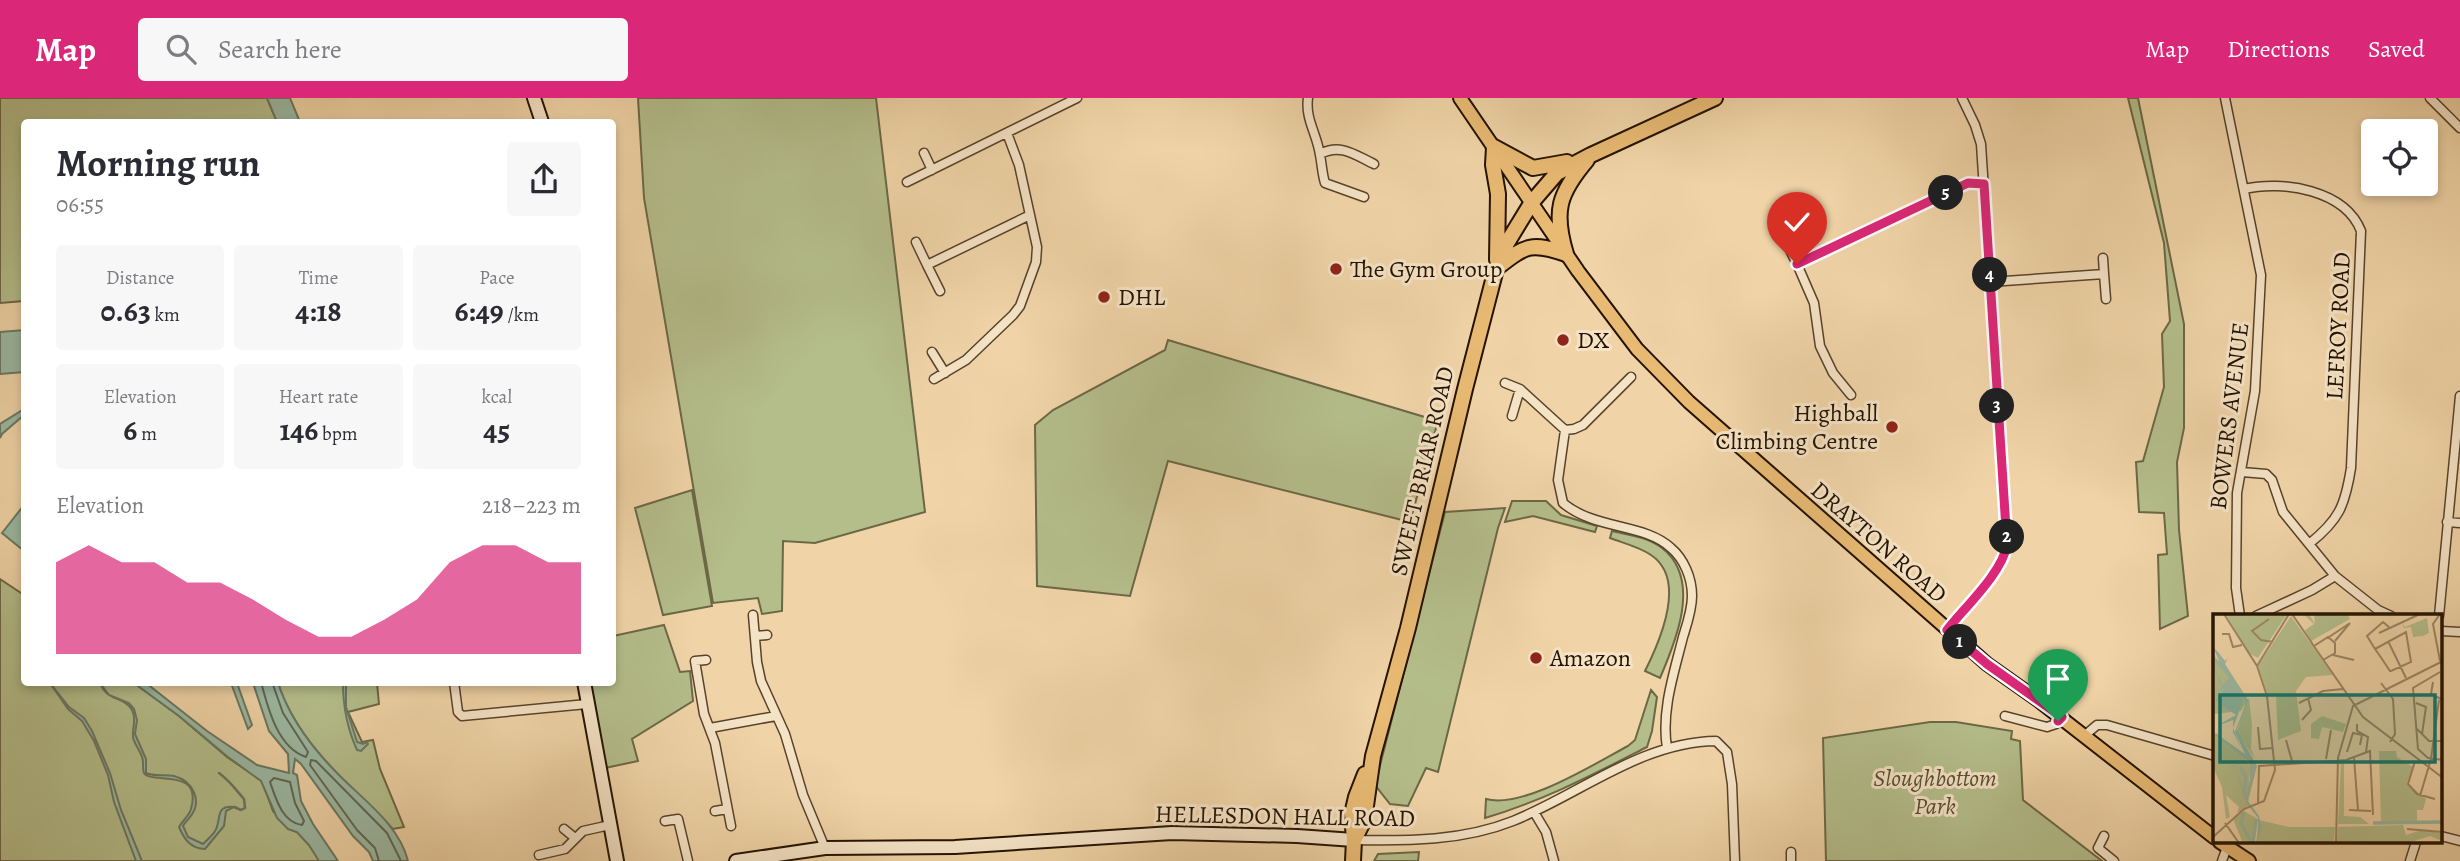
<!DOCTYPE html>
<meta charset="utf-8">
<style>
:root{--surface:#fff;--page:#f7f7f7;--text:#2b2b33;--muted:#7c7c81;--accent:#db2777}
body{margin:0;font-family:Alegreya,serif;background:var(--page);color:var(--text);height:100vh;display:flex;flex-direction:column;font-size:26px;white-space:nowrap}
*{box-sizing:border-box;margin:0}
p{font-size:23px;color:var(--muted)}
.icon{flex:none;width:38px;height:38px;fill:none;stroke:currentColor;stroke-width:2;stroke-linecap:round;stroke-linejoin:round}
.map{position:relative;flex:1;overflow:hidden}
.sheet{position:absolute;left:21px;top:21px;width:595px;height:567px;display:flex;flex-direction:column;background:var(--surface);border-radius:7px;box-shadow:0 4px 10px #0003}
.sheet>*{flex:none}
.fabs{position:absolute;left:2361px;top:21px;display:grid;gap:14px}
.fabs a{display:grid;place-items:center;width:77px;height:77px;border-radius:7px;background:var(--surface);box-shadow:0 4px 10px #0003;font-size:35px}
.pin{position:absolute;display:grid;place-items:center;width:60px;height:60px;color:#fff;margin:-72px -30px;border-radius:50% 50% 50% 0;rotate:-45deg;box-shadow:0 0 7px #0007}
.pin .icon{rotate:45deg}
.km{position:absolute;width:35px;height:35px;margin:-18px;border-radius:50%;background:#222;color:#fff;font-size:19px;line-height:35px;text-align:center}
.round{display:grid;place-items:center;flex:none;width:74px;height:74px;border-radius:7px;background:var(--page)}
.headline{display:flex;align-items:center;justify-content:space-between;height:119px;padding:0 35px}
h1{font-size:38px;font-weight:700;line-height:52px}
.figures{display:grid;grid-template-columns:repeat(3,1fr);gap:10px;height:119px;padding:7px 35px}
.figures div{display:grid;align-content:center;border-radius:7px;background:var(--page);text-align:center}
.figures b{font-size:30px;font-weight:700}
.figures small{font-size:19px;font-weight:400}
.figures p{font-size:19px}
.chart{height:196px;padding:14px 35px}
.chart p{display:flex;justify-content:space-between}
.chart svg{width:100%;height:126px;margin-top:7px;fill:var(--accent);opacity:.7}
header{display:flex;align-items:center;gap:42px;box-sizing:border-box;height:98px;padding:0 35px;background:var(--accent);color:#fff}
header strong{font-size:33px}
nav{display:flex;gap:38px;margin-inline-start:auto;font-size:24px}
.search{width:490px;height:63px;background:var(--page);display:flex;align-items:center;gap:18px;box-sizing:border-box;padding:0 24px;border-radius:7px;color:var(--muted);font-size:26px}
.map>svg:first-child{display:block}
.green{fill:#b4be8b;stroke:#6c6846;stroke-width:2}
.water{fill:#9bb9a3;stroke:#6b7762;stroke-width:2}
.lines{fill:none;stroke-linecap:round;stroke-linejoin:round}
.shore{stroke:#606652;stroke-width:2}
.stream{stroke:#6b7762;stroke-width:2.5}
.street-casing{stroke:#57432a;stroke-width:11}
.secondary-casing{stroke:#241300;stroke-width:16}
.primary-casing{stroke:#241300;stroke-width:16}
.highway-casing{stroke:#241300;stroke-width:18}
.street{stroke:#f5e3c6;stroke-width:8}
.secondary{stroke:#f5e3c6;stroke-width:12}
.primary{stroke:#e8ba74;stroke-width:12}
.highway{stroke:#e8ba74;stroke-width:14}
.route-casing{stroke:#fff;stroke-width:14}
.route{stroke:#db2777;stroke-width:9}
.poi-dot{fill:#8f2418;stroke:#f5e3c6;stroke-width:2.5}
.labels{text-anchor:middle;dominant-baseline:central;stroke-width:6;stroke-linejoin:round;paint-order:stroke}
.poi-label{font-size:24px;fill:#241300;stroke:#f5e3c6;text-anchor:start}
.street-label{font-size:24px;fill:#241300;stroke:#f5e3c6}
.park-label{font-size:24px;font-style:italic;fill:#564f31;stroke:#f5e3c6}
.inset-river{fill:none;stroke:#9bb9a3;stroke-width:3.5}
.inset-road{fill:none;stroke:#9e8764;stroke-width:2}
.view{fill:#0f766e;fill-opacity:0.15;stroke:#0f766e;stroke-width:3.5}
.inset-edge{fill:none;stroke:#241300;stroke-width:3.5}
</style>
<header>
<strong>Map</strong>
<div class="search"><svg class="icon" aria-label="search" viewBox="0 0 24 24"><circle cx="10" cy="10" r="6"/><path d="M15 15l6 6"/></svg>Search here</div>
<nav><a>Map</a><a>Directions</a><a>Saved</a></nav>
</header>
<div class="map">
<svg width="2460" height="763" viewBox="0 0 2460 763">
<rect width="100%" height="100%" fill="#f0d4a7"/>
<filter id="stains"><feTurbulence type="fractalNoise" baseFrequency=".00286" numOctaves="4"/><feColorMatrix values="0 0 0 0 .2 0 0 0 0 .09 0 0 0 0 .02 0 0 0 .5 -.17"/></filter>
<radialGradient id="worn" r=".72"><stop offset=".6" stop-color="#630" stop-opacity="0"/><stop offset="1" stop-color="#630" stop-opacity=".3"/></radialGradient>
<path class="green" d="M0,0H267L277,24H24V203L0,205Z
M638,0H876L925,414L815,445L783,443L782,513L762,516L758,500L713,505L644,100Z
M2128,0H2138L2184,226V330L2177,364L2179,432L2188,518L2160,531L2158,457L2167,456L2164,415L2139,414L2136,364L2143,363L2164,289L2162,236L2170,223L2164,145Z
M1168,242L1438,323L1410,424L1168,363L1130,498L1037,488L1035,327L1053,312L1165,252Z
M692,392L712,508L663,517L635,410Z
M1512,403H1546L1561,417L1597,428L1595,434L1533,418L1505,424Z
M1505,410L1498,430L1438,674L1426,670L1408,708L1390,706L1375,687L1445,414Z
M1612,433C1629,437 1648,439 1662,450C1702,481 1676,543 1660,580L1645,573C1660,543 1687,481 1651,457C1640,449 1623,445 1610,440Z
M0,481L24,497V584L134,585L179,618L227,659L262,683L273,713L288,731L297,734L309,747L320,763H0Z
M664,527L680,574L690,573L693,603L632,641L638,663L605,670L589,585L612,584L613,538Z
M278,585H377L379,606L348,614L362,644L373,642L380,671L404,729L393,731C350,688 297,644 278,585Z
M1651,592L1657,599L1652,633L1647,649C1594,676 1543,703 1485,720L1486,701C1523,711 1594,666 1628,648L1635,642Z
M1930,624H1956L2012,633L2011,641L2020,643L2023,702L2102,763H1826L1823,640Z
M1419,754L1418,763H1374L1378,756Z"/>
<path class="water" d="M267,0H290L300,24H277Z
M24,232V274L0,276V234Z
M24,311V317L2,336L0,340V326Z
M24,407V453L2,435Z
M50,585L69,609L84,620L92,633L110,675L121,712L142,763H136L114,704L108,677L94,643L82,623L68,611Z
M100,585L109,597L129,605L134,611L137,622L135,636L146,661V675C155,679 165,676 174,678C193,683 203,703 190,719C188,722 185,724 183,728L188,739L203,746C207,742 212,738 215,733C222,722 214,707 234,709L226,713L224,728L205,751C191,751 184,741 179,729C183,722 189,718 191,711C203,668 151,687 144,675C142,670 144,663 142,659C140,652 134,646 133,639C132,629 137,621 132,612C124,598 107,604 100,585Z
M134,585H146L207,633L257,667L289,675L288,656L269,633L253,585H278C289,619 312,650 337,675C362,701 399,726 408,763H373L369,754L353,738L301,666L295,661L293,675L297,677L301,703L313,726L338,763H319L309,747L297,734L288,731L277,720L261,683L228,659L179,618Z
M231,585H237L252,627L248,631Z
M343,585H346V609L357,644L363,646L367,644L368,646L361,653L357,652C347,630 343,608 343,585Z"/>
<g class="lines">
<path class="shore" d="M261,584C268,611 278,650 306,659L308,654L283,615L272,584
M274,680L290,684L295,705L304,723L302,727C282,724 276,701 270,684Z
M379,763L375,750L357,732L310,667L311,662L316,663L387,735L401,763"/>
<path class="stream" d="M219,675C230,683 236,692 244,701L245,710L241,712L234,709"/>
<defs>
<path id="street" d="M1308,0C1305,21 1317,36 1320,57C1322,67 1322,75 1325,85L1364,99
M2225,0L2261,177L2255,293L2237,395L2236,490L2240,518
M2430,0L2460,30
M924,55L932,72
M1320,56C1341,45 1355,57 1374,66
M907,84L1077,0
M2244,91C2283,82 2345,92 2361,133L2351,370C2345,408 2339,422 2309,446
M916,144L927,167
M1788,148L1797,166L1968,85L1984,86
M1797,166L1814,205L1820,248L1833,275L1851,297
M2104,176L2106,201
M1990,184L2104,176L2103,160
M940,193L927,167L1030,117
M932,254L945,275
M934,281L966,262L1013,217L1020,208L1036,164L1037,149L1019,67L1007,35
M1505,285L1520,291L1565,332L1574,331L1583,327L1631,279
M1512,318L1520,291
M1565,332L1558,382L1563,405C1595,432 1644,425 1671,450C1684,461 1692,480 1692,498C1692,512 1687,526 1683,539C1674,575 1661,613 1667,650
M2242,374L2266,376L2272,382L2283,414L2335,478L2378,512L2391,518
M2447,424L2460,425
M753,517L757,564L761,583L785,636L803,697L825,750
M2256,518L2312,492L2335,478
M2439,518L2460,298
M1947,532C1965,510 2002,475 2007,447L1981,46L1975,27L1962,0
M2441,533L2460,534
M755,538L767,537
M706,562L695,563L704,616L715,645L731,728
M454,584L458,614L462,618L587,606
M2005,618L2047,629L2056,626L2061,619
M710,630L776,618
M2084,638L2097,627H2107L2215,658
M715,713L727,711
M1534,714L1546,734L1554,763
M665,723L678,721L688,763
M564,731L575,740
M2104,738L2098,750L2114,763
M2441,738L2460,743
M1354,742C1408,743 1463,743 1513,723C1580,696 1641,644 1716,643L1727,654L1732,686L1735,763
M539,757L565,751L583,733L610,727
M1791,763V754
M2222,763L2227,749
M2410,763L2416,744"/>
<path id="secondary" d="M534,0L542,24
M584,584L617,763
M736,763L825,750L955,749L1172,735L1297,738L1354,742"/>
<path id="primary" d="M1460,0L1578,173L1637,251L1689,304L1987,566L2038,602L2215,740
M2220,744L2249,763"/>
<path id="highway" d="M1566,156C1553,113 1559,95 1587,62
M1497,162L1498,96L1493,67L1494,49L1533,70L1567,64
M1498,169C1526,147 1532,144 1566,156
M1354,742L1364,722L1373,658L1408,530L1465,291L1496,171L1507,145L1532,104L1557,75L1591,57L1715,0
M1353,763L1354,742L1352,716L1356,699L1365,676"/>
</defs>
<use href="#street" class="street-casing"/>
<use href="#secondary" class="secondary-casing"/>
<use href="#primary" class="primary-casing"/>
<use href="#highway" class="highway-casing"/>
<use href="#street" class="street"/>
<use href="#secondary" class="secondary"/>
<use href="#primary" class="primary"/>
<use href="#highway" class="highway"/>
</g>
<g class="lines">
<defs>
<path id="route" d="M1797,166L1968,85L1984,86L2007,447C2002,475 1965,509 1947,532L1987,566L2062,619L2058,623"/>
</defs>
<use href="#route" class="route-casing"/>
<use href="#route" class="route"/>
</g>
<g class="poi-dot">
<circle cx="1336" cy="171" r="7"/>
<circle cx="1104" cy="199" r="7"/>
<circle cx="1563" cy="242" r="7"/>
<circle cx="1892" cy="329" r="7"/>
<circle cx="1536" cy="560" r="7"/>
</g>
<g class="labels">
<g class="poi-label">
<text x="1350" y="171">The Gym Group</text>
<text x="1118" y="199">DHL</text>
<text x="1577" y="242">DX</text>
<text x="1878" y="315" text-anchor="end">Highball<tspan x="1878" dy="28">Climbing Centre</tspan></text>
<text x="1550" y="560">Amazon</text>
</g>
<g class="street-label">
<text transform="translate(2338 228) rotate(-87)">LEFROY ROAD</text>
<text transform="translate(2229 318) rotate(-83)">BOWERS AVENUE</text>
<text transform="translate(1422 373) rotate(-77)">SWEET BRIAR ROAD</text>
<text transform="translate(1879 444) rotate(41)">DRAYTON ROAD</text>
<text transform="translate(1285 718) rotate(1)">HELLESDON HALL ROAD</text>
</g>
<g class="park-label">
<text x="1935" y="680">Sloughbottom<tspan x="1935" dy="28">Park</tspan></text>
</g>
</g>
<g transform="translate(2213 516)">
<rect width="229" height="229" fill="#f0d4a7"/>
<path d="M13,0H74L45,44L35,39ZM90,0H96L102,10L101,0H134L137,5L98,27L92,16L101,10ZM78,2L120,61L93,63L83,77L88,117L65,126L63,81H55L45,52ZM214,4L216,19L210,22L200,23L198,13L191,14L189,9L192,13ZM0,40L28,75L33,89L28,97L0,100ZM34,85H36L39,111L38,135L42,145L24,118ZM109,102L133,110L130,118L109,113L106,125L98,124V110ZM0,119L30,141L37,153L35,192L24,199L26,193L13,181L17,203L13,205L9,173L0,153ZM166,137H183L184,143L200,153L194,169L213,185L210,196H204V208H168ZM128,147H131V202L147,203L156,210H125ZM31,197L45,205L41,229L29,227L20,205ZM46,206L76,213H122L121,229H43ZM190,211L193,221L208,216L229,219V227L217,222L195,229H124L125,213Z" fill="#b4be8b"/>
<path d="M0,33L5,38L12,47L15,44L12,50L35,86L24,116L44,152L35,187L46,202L49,215L44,229L45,204L33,189L22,153H16L35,147L0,119L5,120L7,110L23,101L3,87L0,92L5,82L0,77L6,82L12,74L3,79L9,72L5,67L6,63L0,56L6,62L9,71L16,64L0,45L6,47ZM25,72L33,89L22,118L32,140L5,121L7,111L20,106V118L29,136L20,114L30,87ZM36,148L37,165L33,183L22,152Z" fill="#9bb9a3" fill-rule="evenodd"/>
<path class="inset-river" d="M27,153L33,163L31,181M31,198L28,209L39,229M160,209L230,208M40,229L43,205"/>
<path class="inset-road" d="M79,0L99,29M227,0L220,10L227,47M56,5L39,17L48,26L60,28M166,19L207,0M9,20H16L20,33L29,31M116,23L137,9M122,27L137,9M175,27L193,64M98,28L150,103L230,164M101,32L115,23L122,29V39L110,46M162,35L193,18L198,48L178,57H177L167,42L162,35L154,22L170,8L176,13M120,41L141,46M44,52L76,0M227,58L200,74L205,135L215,144L230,146M220,68L218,80L230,86M168,69L180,85L182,120L177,128M86,89L110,77L130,75M203,89L213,93L209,120M89,106L98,96L95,84M144,110V117L155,123L153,138M45,113L47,135L59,134M203,114L216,127H230M73,126L79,147M134,138L140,119L149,121L147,131M141,144L145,196M113,145L118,116M202,147L195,170L204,180L222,185M207,182L218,145L226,86M45,191L46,152L133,146L157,137L160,201M136,196L158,197M12,209L26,229M194,215L230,218M0,223L31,195L51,187L62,156L54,82L44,52L11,0M123,229L125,144L140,92L230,47"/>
<path class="view" d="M7,81H222V148H7Z"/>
<rect width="229" height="229" class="inset-edge"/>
</g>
<rect width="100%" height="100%" filter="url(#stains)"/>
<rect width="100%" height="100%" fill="url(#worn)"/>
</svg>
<div class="fabs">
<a><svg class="icon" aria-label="locate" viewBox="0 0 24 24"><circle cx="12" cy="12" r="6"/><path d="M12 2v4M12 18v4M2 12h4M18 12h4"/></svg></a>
</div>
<div class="pin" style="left:2058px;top:623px;background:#1e9e55"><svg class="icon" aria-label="arrive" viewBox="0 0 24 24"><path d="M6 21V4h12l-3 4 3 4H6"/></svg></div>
<div class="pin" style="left:1797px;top:166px;background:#d93025"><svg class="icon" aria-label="check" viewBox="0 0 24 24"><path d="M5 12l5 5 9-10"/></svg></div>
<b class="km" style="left:1960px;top:544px">1</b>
<b class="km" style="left:2007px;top:439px">2</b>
<b class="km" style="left:1997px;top:308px">3</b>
<b class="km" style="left:1990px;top:177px">4</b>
<b class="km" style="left:1946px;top:95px">5</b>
<section class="sheet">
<div class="headline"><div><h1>Morning run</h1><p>06:55</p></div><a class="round"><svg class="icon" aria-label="share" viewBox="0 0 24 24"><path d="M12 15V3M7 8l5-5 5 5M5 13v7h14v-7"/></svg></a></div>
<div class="figures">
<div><p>Distance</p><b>0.63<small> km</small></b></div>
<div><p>Time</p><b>4:18</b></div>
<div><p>Pace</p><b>6:49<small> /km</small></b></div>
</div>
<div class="figures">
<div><p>Elevation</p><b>6<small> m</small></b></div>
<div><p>Heart rate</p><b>146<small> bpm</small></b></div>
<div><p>kcal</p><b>45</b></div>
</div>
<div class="chart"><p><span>Elevation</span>218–223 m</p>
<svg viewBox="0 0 160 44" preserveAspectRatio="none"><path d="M0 44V12L10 6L20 12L30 12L40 19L50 19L60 25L70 32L80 38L90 38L100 32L110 25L120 12L130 6L140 6L150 12L160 12V44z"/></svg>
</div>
</section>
</div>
